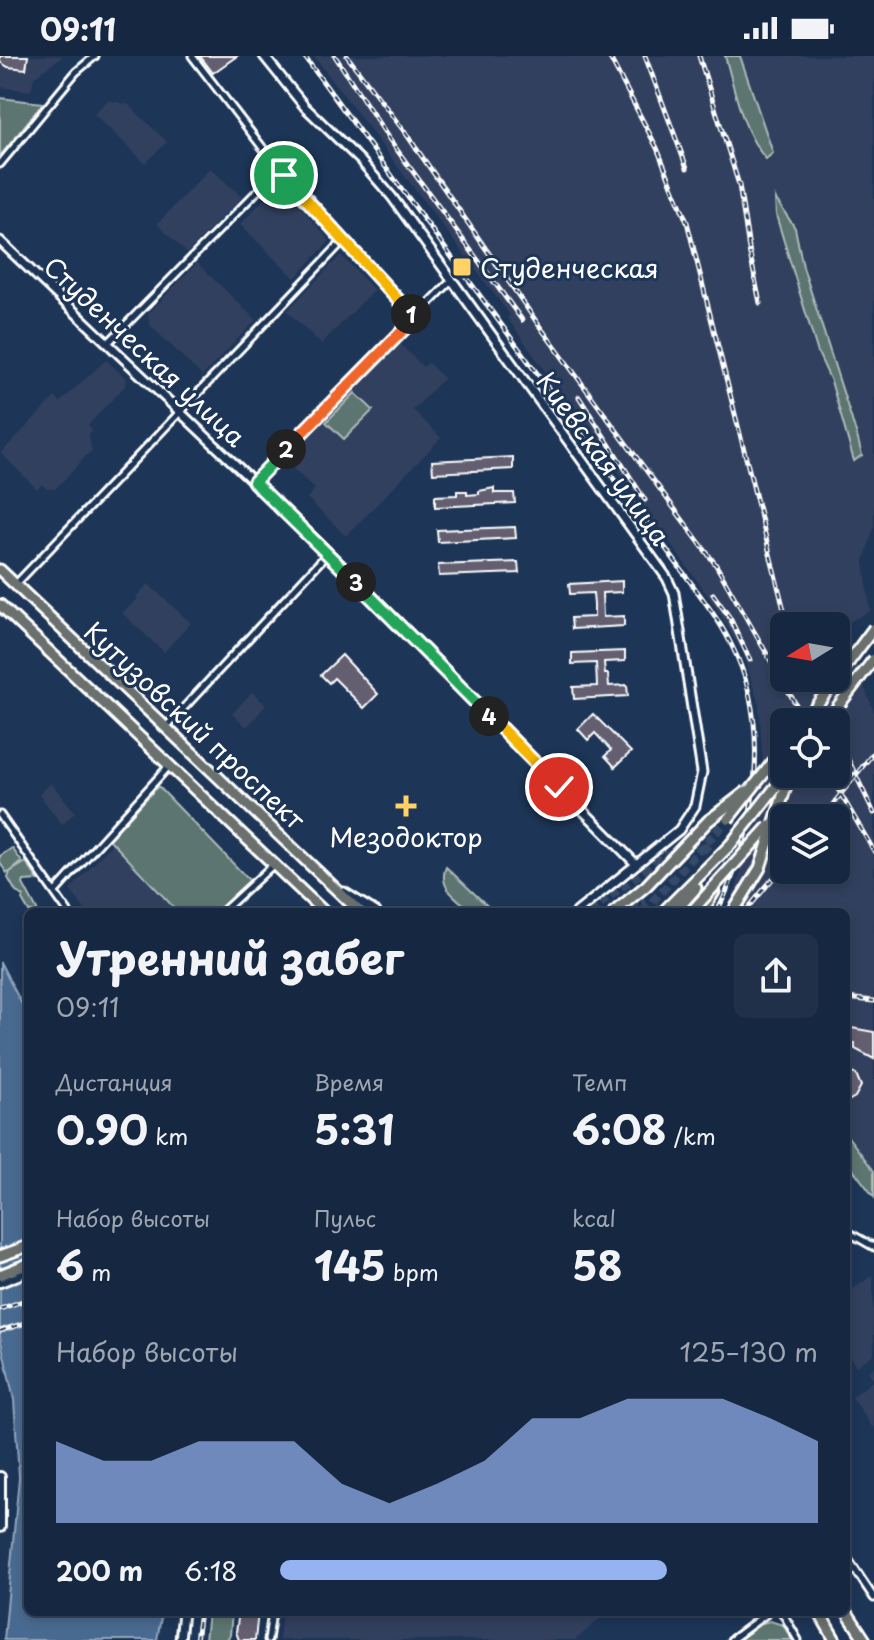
<!DOCTYPE html>
<html lang="ru">
<meta charset="utf-8">
<style>
:root{--surface:#162841;--page:#1f3048;--text:#f1f3f6;--muted:#9ea6b1;--line:#35445a;--accent:#95b2f1}
body{margin:0;font-family:"Playpen Sans",sans-serif;background:var(--page);color:var(--text);height:100vh;display:flex;flex-direction:column;font-size:30px;white-space:nowrap}
*{box-sizing:border-box;margin:0}
p{font-size:26px;color:var(--muted)}
.icon{flex:none;width:44px;height:44px;fill:none;stroke:currentColor;stroke-width:2;stroke-linecap:round;stroke-linejoin:round}
.map{position:relative;flex:1;overflow:hidden}
.drawer{position:absolute;left:24px;top:852px;width:826px;height:708px;display:flex;flex-direction:column;background:var(--surface);border-radius:12px;box-shadow:0 4px 12px #0003,0 0 0 2px var(--line)}
.drawer>*{flex:none}
.needle{width:52px;rotate:259deg}
.buttons{position:absolute;left:770px;top:556px;display:grid;gap:16px}
.buttons a{display:grid;place-items:center;width:80px;height:80px;border-radius:12px;background:var(--surface);box-shadow:0 4px 12px #0003,0 0 0 2px var(--line);font-size:40px}
.pin{position:absolute;display:grid;place-items:center;width:68px;height:68px;color:#fff;margin:-34px;border:4px solid #fff;border-radius:50%;box-shadow:0 2px 8px #0007}
.km{position:absolute;width:40px;height:40px;margin:-20px;border-radius:50%;background:#222;color:#fff;font-size:22px;line-height:40px;text-align:center}
.round{display:grid;place-items:center;flex:none;width:84px;height:84px;border-radius:12px;background:var(--page)}
.summary{display:flex;align-items:center;justify-content:space-between;height:136px;padding:0 32px}
h1{font-size:44px;font-weight:700;line-height:60px}
.metrics{display:grid;grid-template-columns:repeat(3,1fr);gap:12px;height:136px;padding:8px 32px}
.metrics div{display:grid;align-content:center}
.metrics b{font-size:40px;font-weight:700}
.metrics small{font-size:22px;font-weight:400}
.metrics p{font-size:22px}
.chart{height:224px;padding:16px 32px}
.chart p{display:flex;justify-content:space-between}
.chart svg{width:100%;height:144px;margin-top:8px;fill:var(--accent);opacity:.7}
ul{padding:0 32px;list-style:none;font-size:26px}
li{display:grid;grid-template-columns:128px 96px 1fr;align-items:center;height:60px}
li i{height:20px;border-radius:10px;background:var(--accent)}
.status{display:flex;justify-content:space-between;align-items:center;height:56px;padding:0 40px;background:var(--surface);direction:ltr}
.status svg{height:22px;fill:currentColor}
.map>svg:first-child{display:block}
.built{fill:#32415f;fill-rule:evenodd}
.green{fill:#5b7471;stroke:#adbab8;stroke-width:2}
.water{fill:#496b90;stroke:#92a6bc;stroke-width:2}
.building{fill:#635e71;stroke:#fff;stroke-width:2}
.lines{fill:none;stroke-linecap:round;stroke-linejoin:round}
.primary-tunnel{stroke:#344968;stroke-width:9;stroke-dasharray:9 4.5;stroke-linecap:butt}
.minor-casing{stroke:#fff;stroke-width:11}
.tertiary-casing{stroke:#fff;stroke-width:13}
.secondary-casing{stroke:#fff;stroke-width:14}
.primary-casing{stroke:#fff;stroke-width:15}
.minor{stroke:#1d3557;stroke-width:5}
.tertiary{stroke:#1d3557;stroke-width:7}
.secondary{stroke:#1d3557;stroke-width:8}
.primary{stroke:#6a706d;stroke-width:9}
.rail-casing{stroke:#fff;stroke-width:5}
.rail{stroke:#1d3557;stroke-width:2;stroke-dasharray:6;stroke-linecap:butt}
.primary-bridge-casing{stroke:#fff;stroke-width:15;stroke-linecap:butt}
.primary-bridge{stroke:#6a706d;stroke-width:9}
.split-1-casing{stroke:#fff;stroke-width:16}
.split-2-casing{stroke:#fff;stroke-width:16}
.split-3-casing{stroke:#fff;stroke-width:16}
.split-4-casing{stroke:#fff;stroke-width:16}
.split-5-casing{stroke:#fff;stroke-width:16}
.split-1{stroke:#f5b400;stroke-width:10}
.split-2{stroke:#f0652b;stroke-width:10}
.split-3{stroke:#22a559;stroke-width:10}
.split-4{stroke:#22a559;stroke-width:10}
.split-5{stroke:#f5b400;stroke-width:10}
.poi-dot{fill:#ffd166;stroke:#1d3557;stroke-width:3}
.labels{text-anchor:middle;dominant-baseline:central;stroke-width:6;stroke-linejoin:round;paint-order:stroke}
.poi-label{font-size:26px;fill:#fff;stroke:#1d3557;text-anchor:start}
.street-label{font-size:26px;fill:#fff;stroke:#1d3557}
</style>
<div class="status"><b>09:11</b><svg viewBox="0 0 49 12"><path d="M0 12V9h3v3zM5 12V6h3v6zM10 12V3h3v9zM15 12V0h3v12zM26 1h20v11H26zM47 4h2v5h-2z"/></svg></div>
<div class="map">
<svg width="874" height="1584" viewBox="0 0 874 1584">
<rect width="100%" height="100%" fill="#1d3557"/>
<filter id="ink" filterUnits="userSpaceOnUse"><feTurbulence type="fractalNoise" baseFrequency=".0125" numOctaves="2"/><feDisplacementMap in="SourceGraphic" scale="16" xChannelSelector="R" yChannelSelector="G"/><feConvolveMatrix kernelMatrix="1 2 1 2 8 2 1 2 1" color-interpolation-filters="sRGB"/></filter>
<g filter="url(#ink)">
<path class="built" d="M0,0H63L34,21L31,35L0,31Z
M314,0H874V471L864,505L870,555L841,570L874,656V1115L846,1078V856H725L737,830L750,783L763,705L759,649L743,597L709,541L507,262L510,259ZM784,570H836V622H784ZM784,666H836V718H784ZM784,762H836V814H784Z
M108,44L129,49L167,86L145,107L94,58Z
M210,112L242,141L187,197L157,168Z
M279,127L330,185L295,222L240,169Z
M341,199L374,234L321,288L287,255Z
M197,207L256,264L202,320L150,269L148,258Z
M399,287L423,311L428,307L444,322L413,354L441,382L346,480L307,442L315,433L285,405Z
M106,304L127,323L126,329L88,369L92,374L88,379L92,394L55,433H47L42,428L37,433L1,397L55,341L60,346Z
M148,528L191,567L164,596L122,557L138,543L136,541Z
M252,636L266,649L247,671L232,658Z
M51,727L75,756L62,769L39,738Z
M112,788L152,831L176,856H87L70,834Z
M873,1219L874,1298L856,1310L846,1295V1238Z
M874,1311V1374L852,1341L874,1324L868,1315Z
M282,1556H608L575,1584H279Z"/>
<path class="green" d="M725,0H740L773,97L766,103C742,76 735,34 725,0Z
M0,42L43,47L0,100Z
M775,142L795,172L803,211L857,380L862,399L854,405L831,325L818,297L776,159Z
M355,337L373,354L344,383L326,366Z
M158,730L250,825L217,856H178L109,783Z
M12,792L22,806L10,816L26,806L38,824L24,825L23,828L38,856H29L22,844L24,840L16,836L8,822L10,816L7,817L0,807V800Z
M446,811L494,856H473C458,843 437,832 446,811Z
M846,1078L874,1115V1141L846,1104Z
M208,1556H232L230,1579L226,1584H205Z
M770,1565L783,1569L792,1584H737L759,1568Z"/>
<path class="water" d="M0,906L28,960V1556H162L157,1584H4L19,1421L14,1344L0,1281Z"/>
<path class="building" d="M0,0H28L26,13L8,11L0,6Z
M200,0H237L213,17Z
M513,401V413L433,417L432,405Z
M494,432V437H514L515,447L435,451V440L457,439V435H467V439L479,438V435Z
M515,471L516,482L438,486L437,474Z
M518,506L519,517L439,520L438,509Z
M622,525V536L602,537L603,561L624,560V570L572,573L571,562L594,561V549L593,537L570,538L569,528Z
M625,595V605L604,606L605,618H608L609,630L627,629L628,640L574,643L573,631L597,630L596,607L572,608V597Z
M342,599L378,638L364,652L334,622L329,627L321,619Z
M593,658L631,696L615,711L605,700L611,694L595,677L588,684L578,673Z
M846,971L874,976V1003L855,993V987H846Z
M846,1017L856,1018L861,1030L855,1041L846,1046Z
M239,1556H258L255,1584H239L236,1576Z"/>
<g class="lines">
<path class="primary-tunnel" d="M589,856L659,803L695,786C715,793 718,814 715,833
M632,856L646,846
M643,856L728,763"/>
<defs>
<path id="minor" d="M192,0L279,113L415,262
M0,108L76,16L95,0
M108,287L279,113
M254,426L450,226
M15,529L343,185
M166,671L328,497
M0,759L68,856
M55,836L169,710
M222,856L274,808
M846,1175L874,1191
M846,1500L874,1542
M782,1556L798,1584
M268,1584L272,1556
M731,1584L769,1556"/>
<path id="tertiary" d="M264,0L305,51L360,104L392,141L667,522L674,537L702,716L695,750L679,774L577,856
M0,185L321,490L636,808
M344,836L376,856
M180,1584L183,1556"/>
<path id="secondary" d="M0,1226L28,1215
M0,1421V1471"/>
<path id="primary" d="M0,514L360,856
M0,549L324,856
M614,856L646,830L708,765
M663,856L731,788
M675,856L696,832
M702,856L714,836
M0,1200L28,1190
M0,1219L28,1208
M846,1555L865,1584
M819,1556L835,1584"/>
</defs>
<use href="#minor" class="minor-casing"/>
<use href="#tertiary" class="tertiary-casing"/>
<use href="#secondary" class="secondary-casing"/>
<use href="#primary" class="primary-casing"/>
<use href="#minor" class="minor"/>
<use href="#tertiary" class="tertiary"/>
<use href="#secondary" class="secondary"/>
<use href="#primary" class="primary"/>
<defs>
<path id="rail" d="M304,0L683,516C700,539 718,562 731,588C773,669 756,778 717,856
M335,0L389,83L522,264
M347,0L407,79L538,268L716,509L806,666
M609,0L657,92L687,166L788,570
M645,0L687,112
M699,0L739,129L750,199
M748,188L760,247
M579,341L645,444
M713,538L730,562L750,604
M809,622L830,666
M836,678L874,757
M829,718L874,795
M822,762L874,696
M745,856L784,809
M846,942L874,945
M0,1253L28,1243
M0,1275L28,1266
M196,1584L200,1556"/>
</defs>
<use href="#rail" class="rail-casing"/>
<use href="#rail" class="rail"/>
<defs>
<path id="primary-bridge" d="M804,666L874,572
M826,666L874,603
M728,763L784,692
M708,765L747,735
M731,788L786,718
M691,856L769,770
M733,856L760,812L790,718"/>
</defs>
<use href="#primary-bridge" class="primary-bridge-casing"/>
<use href="#primary-bridge" class="primary-bridge"/>
</g>
</g>
<g class="lines" filter="url(#ink)">
<defs>
<path id="split-1" d="M284,119L411,258"/>
<path id="split-2" d="M286,393L415,262L411,258"/>
<path id="split-3" d="M286,393L254,426L356,526"/>
<path id="split-4" d="M356,526L489,660"/>
<path id="split-5" d="M489,660L559,731"/>
</defs>
<use href="#split-1" class="split-1-casing"/>
<use href="#split-2" class="split-2-casing"/>
<use href="#split-3" class="split-3-casing"/>
<use href="#split-4" class="split-4-casing"/>
<use href="#split-5" class="split-5-casing"/>
<use href="#split-1" class="split-1"/>
<use href="#split-2" class="split-2"/>
<use href="#split-3" class="split-3"/>
<use href="#split-4" class="split-4"/>
<use href="#split-5" class="split-5"/>
</g>
<g class="poi-dot">
<rect x="452" y="201" width="20" height="20" rx="4"/>
<path d="M402 738h8v8h8v8h-8v8h-8v-8h-8v-8h8z"/>
</g>
<g class="labels">
<g class="poi-label">
<text x="480" y="211">Студенческая</text>
<text x="406" y="780" text-anchor="middle">Мезодоктор</text>
</g>
<g class="street-label">
<text transform="translate(145 295) rotate(43)">Студенческая улица</text>
<text transform="translate(604 402) rotate(54)">Киевская улица</text>
<text transform="translate(195 669) rotate(43)">Кутузовский проспект</text>
</g>
</g>
</svg>
<div class="buttons">
<a><svg class="needle" viewBox="-14 -14 28 28"><path d="M0-13l5 13h-10z" fill="#e53935"/><path d="M0 13l5-13h-10z" fill="#9ea6b1"/></svg></a>
<a><svg class="icon" aria-label="locate" viewBox="0 0 24 24"><circle cx="12" cy="12" r="6"/><path d="M12 2v4M12 18v4M2 12h4M18 12h4"/></svg></a>
<a><svg class="icon" aria-label="layers" viewBox="0 0 24 24"><path d="M12 4l9 5-9 5-9-5zM3 14l9 5 9-5"/></svg></a>
</div>
<div class="pin" style="left:284px;top:119px;background:#1e9e55"><svg class="icon" aria-label="arrive" viewBox="0 0 24 24"><path d="M6 21V4h12l-3 4 3 4H6"/></svg></div>
<div class="pin" style="left:559px;top:731px;background:#d93025"><svg class="icon" aria-label="check" viewBox="0 0 24 24"><path d="M5 12l5 5 9-10"/></svg></div>
<b class="km" style="left:411px;top:258px">1</b>
<b class="km" style="left:286px;top:393px">2</b>
<b class="km" style="left:356px;top:526px">3</b>
<b class="km" style="left:489px;top:660px">4</b>
<section class="drawer">
<div class="summary"><div><h1>Утренний забег</h1><p>09:11</p></div><a class="round"><svg class="icon" aria-label="share" viewBox="0 0 24 24"><path d="M12 15V3M7 8l5-5 5 5M5 13v7h14v-7"/></svg></a></div>
<div class="metrics">
<div><p>Дистанция</p><b>0.90<small> km</small></b></div>
<div><p>Время</p><b>5:31</b></div>
<div><p>Темп</p><b>6:08<small> /km</small></b></div>
</div>
<div class="metrics">
<div><p>Набор высоты</p><b>6<small> m</small></b></div>
<div><p>Пульс</p><b>145<small> bpm</small></b></div>
<div><p>kcal</p><b>58</b></div>
</div>
<div class="chart"><p><span>Набор высоты</span>125–130 m</p>
<svg viewBox="0 0 160 44" preserveAspectRatio="none"><path d="M0 44V19L10 25L20 25L30 19L40 19L50 19L60 32L70 38L80 32L90 25L100 12L110 12L120 6L130 6L140 6L150 12L160 19V44z"/></svg>
</div>
<ul>
<li><b>200 m</b>6:18<i style="width:72%"></i></li>
</ul>
</section>
</div>
